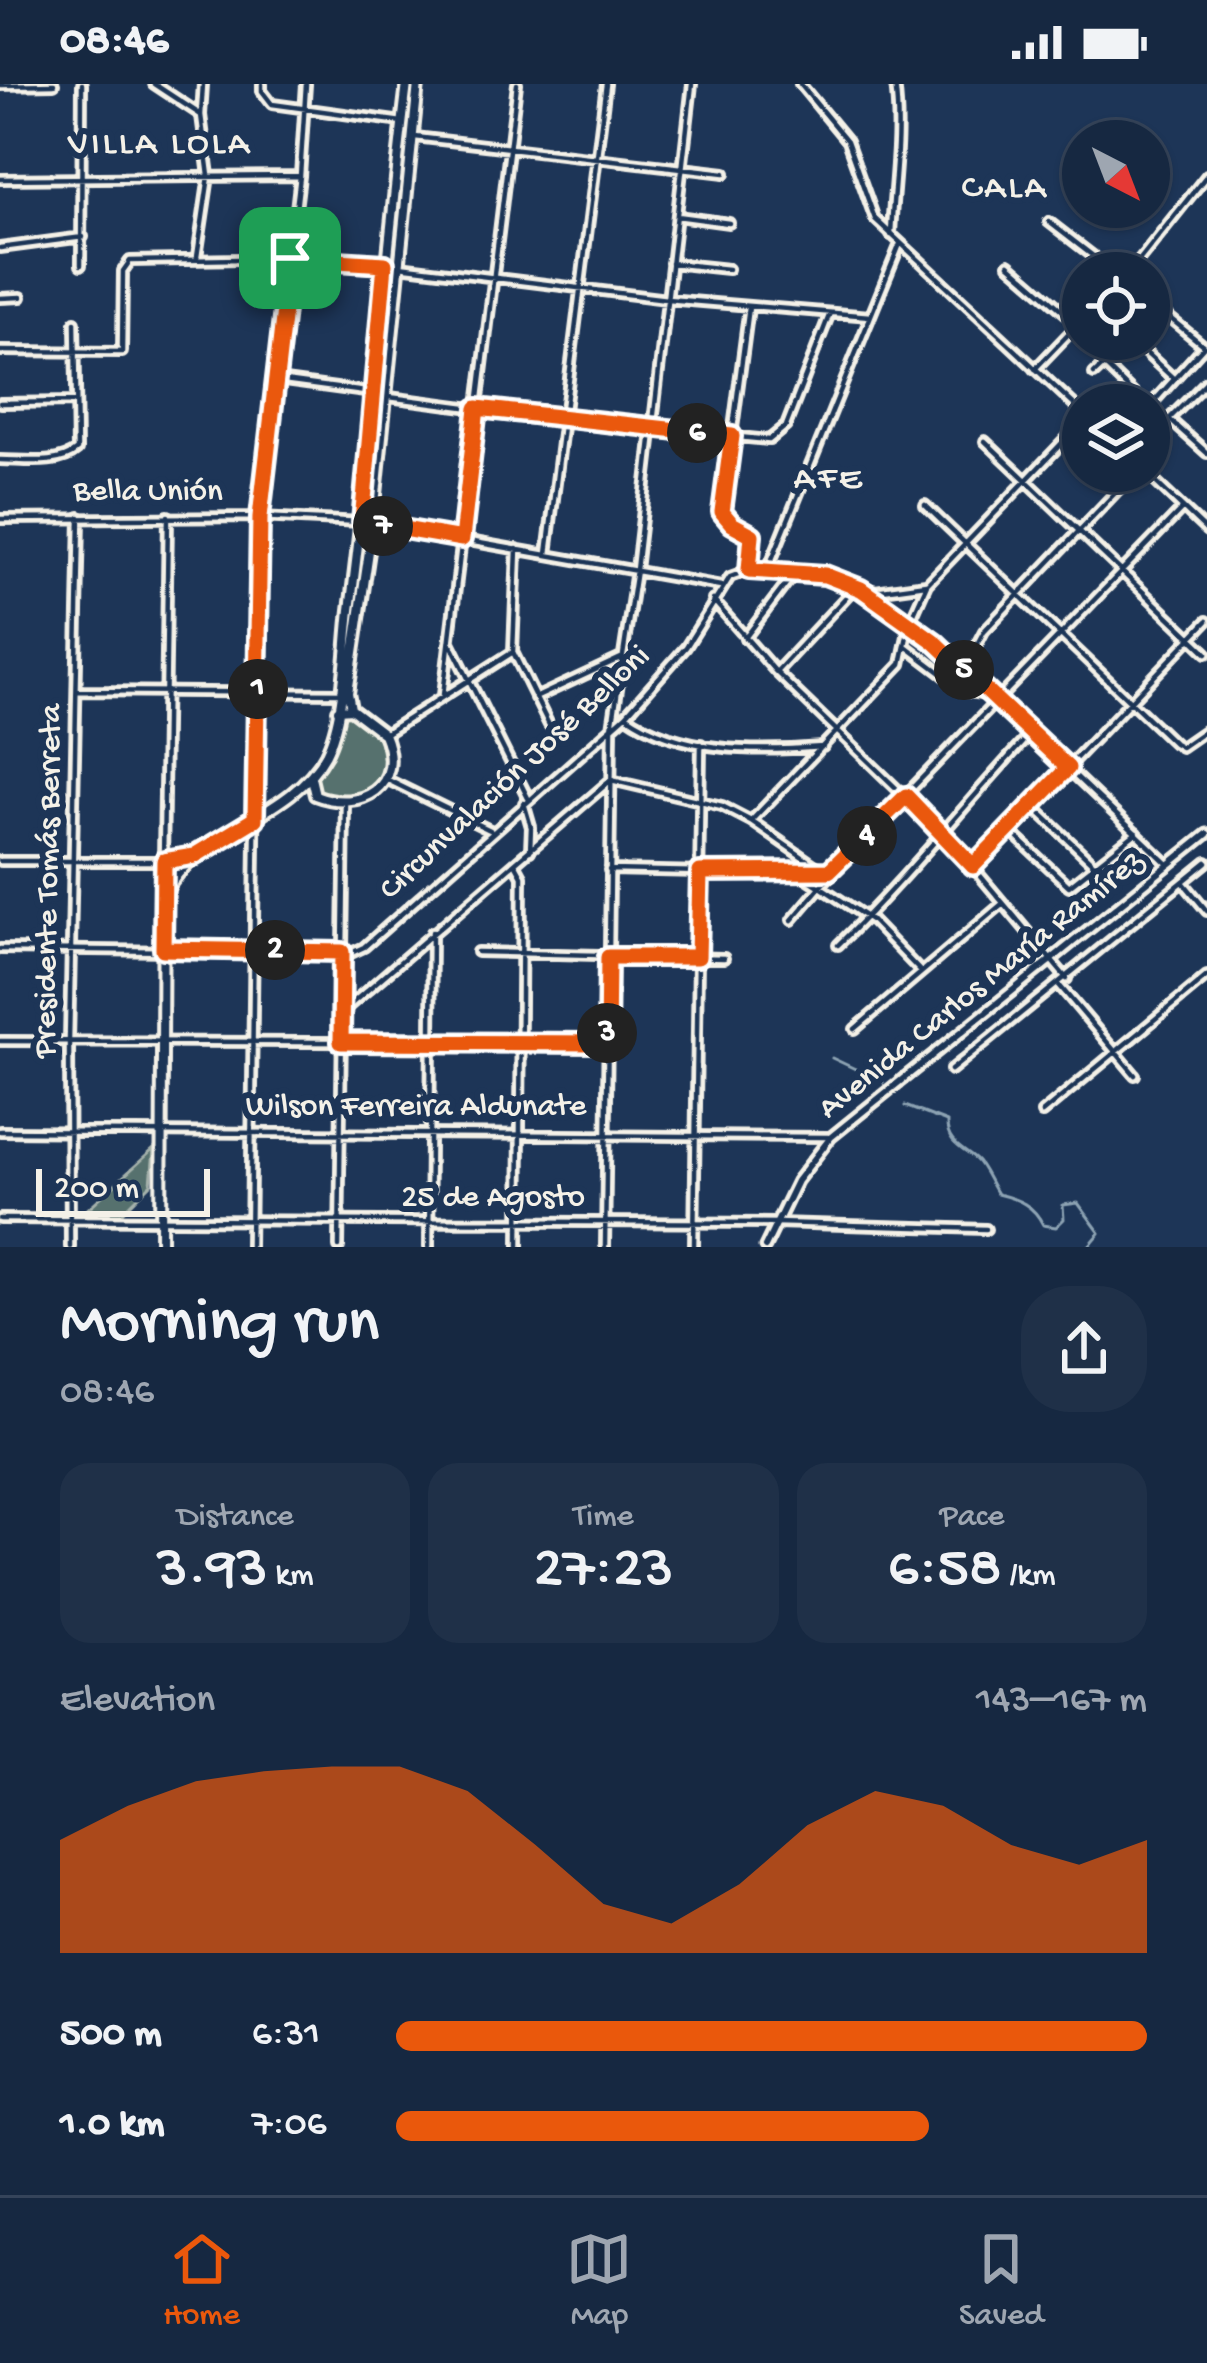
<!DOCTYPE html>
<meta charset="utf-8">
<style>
:root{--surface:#162841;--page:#1f3048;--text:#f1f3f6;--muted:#9ea6b1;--line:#35445a;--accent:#ea580c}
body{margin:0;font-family:"Gochi Hand",sans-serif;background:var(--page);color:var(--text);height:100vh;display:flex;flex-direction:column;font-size:45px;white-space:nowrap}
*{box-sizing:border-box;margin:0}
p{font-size:39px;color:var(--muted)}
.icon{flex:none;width:66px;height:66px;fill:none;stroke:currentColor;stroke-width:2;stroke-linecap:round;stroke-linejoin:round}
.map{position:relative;height:1163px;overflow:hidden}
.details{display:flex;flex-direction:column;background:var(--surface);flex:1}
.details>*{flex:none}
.needle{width:78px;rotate:138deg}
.controls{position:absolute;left:1062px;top:36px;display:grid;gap:24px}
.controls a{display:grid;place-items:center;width:108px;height:108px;border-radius:50%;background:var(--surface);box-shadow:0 3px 9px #0004,0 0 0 3px var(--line);font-size:60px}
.scale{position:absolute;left:36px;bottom:30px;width:174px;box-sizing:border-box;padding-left:12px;border:6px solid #f4f1e8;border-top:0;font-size:33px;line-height:42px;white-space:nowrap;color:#f4f1e8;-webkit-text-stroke:9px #1d3557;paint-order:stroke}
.pin{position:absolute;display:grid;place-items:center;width:102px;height:102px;color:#fff;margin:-51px;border-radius:24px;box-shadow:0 6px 18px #0006}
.km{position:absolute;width:60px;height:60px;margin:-30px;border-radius:50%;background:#222;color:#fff;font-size:33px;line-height:60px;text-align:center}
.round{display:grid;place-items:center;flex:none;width:126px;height:126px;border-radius:48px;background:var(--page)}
.overview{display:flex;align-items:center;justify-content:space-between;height:204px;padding:0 60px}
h1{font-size:66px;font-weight:600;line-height:90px}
.stats{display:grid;grid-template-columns:repeat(3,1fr);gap:18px;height:204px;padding:12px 60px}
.stats div{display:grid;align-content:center;border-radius:30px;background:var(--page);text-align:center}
.stats b{font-size:60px;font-weight:600}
.stats small{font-size:33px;font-weight:400}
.stats p{font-size:33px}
.chart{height:336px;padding:24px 60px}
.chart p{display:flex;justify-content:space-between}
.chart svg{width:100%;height:216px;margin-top:12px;fill:var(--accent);opacity:.7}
ul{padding:0 60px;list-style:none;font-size:39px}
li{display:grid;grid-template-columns:192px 144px 1fr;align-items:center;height:90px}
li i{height:30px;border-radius:15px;background:var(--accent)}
.status{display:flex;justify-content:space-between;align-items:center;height:84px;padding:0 60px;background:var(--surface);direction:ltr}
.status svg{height:33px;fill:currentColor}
.tabs{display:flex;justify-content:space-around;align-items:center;height:168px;border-top:3px solid var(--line);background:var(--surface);font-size:33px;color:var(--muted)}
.tabs a{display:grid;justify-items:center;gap:6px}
.tabs .on{color:var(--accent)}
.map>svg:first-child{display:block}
.green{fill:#56716e;stroke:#a5b1ab;stroke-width:3}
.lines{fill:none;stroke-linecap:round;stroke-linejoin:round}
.stream{stroke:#8da3b3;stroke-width:3}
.minor-casing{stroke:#f4f1e8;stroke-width:14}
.tertiary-casing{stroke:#f4f1e8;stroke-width:15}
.secondary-casing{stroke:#f4f1e8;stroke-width:16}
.minor{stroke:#1d3557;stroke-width:4.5}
.tertiary{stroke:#1d3557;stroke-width:6}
.secondary{stroke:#1d3557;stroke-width:8}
.route-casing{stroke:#fff;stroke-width:24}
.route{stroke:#ea580c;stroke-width:15}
.labels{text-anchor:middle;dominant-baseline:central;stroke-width:12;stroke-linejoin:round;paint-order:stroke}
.street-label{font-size:33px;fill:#f4f1e8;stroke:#1d3557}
.neighbourhood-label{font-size:36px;letter-spacing:3px;fill:#f4f1e8;stroke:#1d3557}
</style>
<div class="status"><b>08:46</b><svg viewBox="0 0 49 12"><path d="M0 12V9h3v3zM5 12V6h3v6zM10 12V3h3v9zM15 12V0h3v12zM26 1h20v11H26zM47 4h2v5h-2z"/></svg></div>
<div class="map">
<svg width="1207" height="1163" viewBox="0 0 1207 1163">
<rect width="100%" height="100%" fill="#1d3557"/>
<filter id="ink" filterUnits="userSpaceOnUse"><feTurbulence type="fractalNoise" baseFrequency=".00833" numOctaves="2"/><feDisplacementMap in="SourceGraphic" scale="24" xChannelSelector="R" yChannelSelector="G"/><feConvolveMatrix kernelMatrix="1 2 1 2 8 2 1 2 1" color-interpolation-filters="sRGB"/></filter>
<g filter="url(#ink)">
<path class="green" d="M346,625L379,650L386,688C370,714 338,721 314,703V693L340,628Z
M154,1065L151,1100L121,1130L81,1131Z"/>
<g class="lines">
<path class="stream" d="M832,974L883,998
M905,1022L947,1038C946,1058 961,1064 975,1075C983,1081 990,1100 997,1110C1018,1115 1034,1121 1043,1141L1056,1143L1064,1135L1063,1121L1078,1119L1100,1149L1088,1163"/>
<defs>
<path id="minor" d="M154,0L201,31
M262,0V7L272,20L402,38
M800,0L847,57L875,135L1083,329
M0,1L54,0
M415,53L725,89
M0,95L300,92
M677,132L729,139
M1049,138L1115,189
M891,151C893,100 902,51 895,0
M0,164L83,153
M197,173L209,92L201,31L203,0
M671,179L728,185
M1009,180L1078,240
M81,181L82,0
M399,182L667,215L870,232
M1129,189L1207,91
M0,214L21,213
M1149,217L1204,262L1149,323
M749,223L722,428L732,440L752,451L749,486
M1149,238L1160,227
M0,267L122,268L123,187L130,177L290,174L385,180
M1104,281L1145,321
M1035,285L1083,235
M1094,290L1131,255L1174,295
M277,296L373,309
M1207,297L1169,335L1207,369
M389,313L564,336L769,356L786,342L830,229
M0,319L76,318
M985,357L1207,569
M0,376C24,376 59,382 77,366L75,238
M1144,387L1207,447
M925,421L1174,659L1181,663L1207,645
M0,435L259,433L362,438L721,502
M517,465L513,568L549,641
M547,470L606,0
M768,485L792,492L825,491L875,507L926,500
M861,505L935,558L1169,781
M713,516L776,588L952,758L1067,895
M745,554L792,492
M450,558L528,714
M907,563L965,607L987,611
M964,585L984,547L1136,387
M778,586L856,502
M78,607L343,609
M443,611L517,0
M535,614L621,574
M626,631C681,670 758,668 823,663
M386,649L513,568
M388,696L490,746
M611,696L722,722L751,737L901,580L910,538L927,500L1083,337
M524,719L531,743L530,767
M1032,721L1097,783
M751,737L820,785
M1009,746L1069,802L1136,749
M0,777H163L168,432
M975,780L1207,537
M516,781L522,792L519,1163
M609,786L801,790L835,784L1183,424
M801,790L871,836L921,888
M1183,798L1207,827
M792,836L832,789
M838,861C907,794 965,720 1031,649
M0,865L351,869L364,863L626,631L686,563L730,493L749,486L768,485L900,160
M477,868L724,874
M1059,901L1135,991
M343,927L611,696
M855,945L1002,820
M0,957L606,959
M951,986L1207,778
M1042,1029L1207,892
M0,1047L828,1053
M0,1135L776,1139L986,1145
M70,1163L69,957L80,433
M250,1163L259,433L300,92L306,0
M339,1163L345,718
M429,1163L432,848
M605,1163L612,644L636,486L692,0
M694,1163L701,660"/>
<path id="tertiary" d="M765,1163L797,1097L831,1053L1207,750"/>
<path id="secondary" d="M351,625L348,609L373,440L418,0
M311,694L315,711C361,729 406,702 384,650L351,625L338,626
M164,811C198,744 290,736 326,670C345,633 345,568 350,526C373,351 385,175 407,0
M161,1163L163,777L189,774"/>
</defs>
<use href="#minor" class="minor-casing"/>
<use href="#tertiary" class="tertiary-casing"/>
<use href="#secondary" class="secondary-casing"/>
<use href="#minor" class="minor"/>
<use href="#tertiary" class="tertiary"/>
<use href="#secondary" class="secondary"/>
</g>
</g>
<g class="lines" filter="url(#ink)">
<defs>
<path id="route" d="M290,174L385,180L362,438L462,455L477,324L732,352L722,428L732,440L752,451L749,486L825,491L861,505L935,558L1068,684L973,782L906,712L829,787L700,788L698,873H608L607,959L341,958L342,868L163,865L164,777L194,772L255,735L260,433Z"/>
</defs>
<use href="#route" class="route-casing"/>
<use href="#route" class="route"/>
</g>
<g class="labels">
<g class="street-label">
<text x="148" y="409">Bella Unión</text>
<text transform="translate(516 690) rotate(-43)">Circunvalación José Belloni</text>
<text transform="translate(50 797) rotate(-89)">Presidente Tomás Berreta</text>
<text transform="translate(982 902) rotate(-39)">Avenida Carlos María Ramírez</text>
<text x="416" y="1024">Wilson Ferreira Aldunate</text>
<text x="493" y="1115">25 de Agosto</text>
</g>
<g class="neighbourhood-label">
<text x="160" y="61">VILLA LOLA</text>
<text x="1005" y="105">CALA</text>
<text x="829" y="396">AFE</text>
</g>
</g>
</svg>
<div class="controls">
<a><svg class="needle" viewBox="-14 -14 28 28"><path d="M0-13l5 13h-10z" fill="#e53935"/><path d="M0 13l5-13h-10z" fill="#9ea6b1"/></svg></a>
<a><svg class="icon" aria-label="locate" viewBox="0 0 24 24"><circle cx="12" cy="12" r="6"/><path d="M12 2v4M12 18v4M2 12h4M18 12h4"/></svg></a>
<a><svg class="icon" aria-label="layers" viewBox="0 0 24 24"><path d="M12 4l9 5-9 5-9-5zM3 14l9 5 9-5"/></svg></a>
</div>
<div class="scale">200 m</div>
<div class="pin" style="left:290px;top:174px;background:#1e9e55"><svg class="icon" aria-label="arrive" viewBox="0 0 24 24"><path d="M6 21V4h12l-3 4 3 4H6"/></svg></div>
<b class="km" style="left:258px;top:605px">1</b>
<b class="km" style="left:275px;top:866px">2</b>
<b class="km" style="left:607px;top:949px">3</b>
<b class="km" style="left:867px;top:752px">4</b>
<b class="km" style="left:964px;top:586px">5</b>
<b class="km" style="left:697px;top:349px">6</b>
<b class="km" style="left:383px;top:442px">7</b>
</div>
<section class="details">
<div class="overview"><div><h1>Morning run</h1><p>08:46</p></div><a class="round"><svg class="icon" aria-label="share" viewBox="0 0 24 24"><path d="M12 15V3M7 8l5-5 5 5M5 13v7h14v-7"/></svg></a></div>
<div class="stats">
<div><p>Distance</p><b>3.93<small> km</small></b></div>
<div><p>Time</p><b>27:23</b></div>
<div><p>Pace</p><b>6:58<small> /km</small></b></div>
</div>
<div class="chart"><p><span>Elevation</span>143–167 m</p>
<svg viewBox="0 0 160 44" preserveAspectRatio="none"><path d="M0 44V21L10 14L20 9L30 7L40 6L50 6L60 11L70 22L80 34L90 38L100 30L110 18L120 11L130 14L140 22L150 26L160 21V44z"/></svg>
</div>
<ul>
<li><b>500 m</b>6:31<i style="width:100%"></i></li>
<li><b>1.0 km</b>7:06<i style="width:71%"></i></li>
</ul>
</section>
<nav class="tabs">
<a class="on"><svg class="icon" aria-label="home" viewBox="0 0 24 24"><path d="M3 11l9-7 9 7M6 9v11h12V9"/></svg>Home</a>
<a><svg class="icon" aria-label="map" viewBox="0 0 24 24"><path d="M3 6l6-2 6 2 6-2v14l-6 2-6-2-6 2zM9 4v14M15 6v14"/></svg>Map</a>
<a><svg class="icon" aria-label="saved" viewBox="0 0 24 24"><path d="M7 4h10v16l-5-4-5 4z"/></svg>Saved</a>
</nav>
